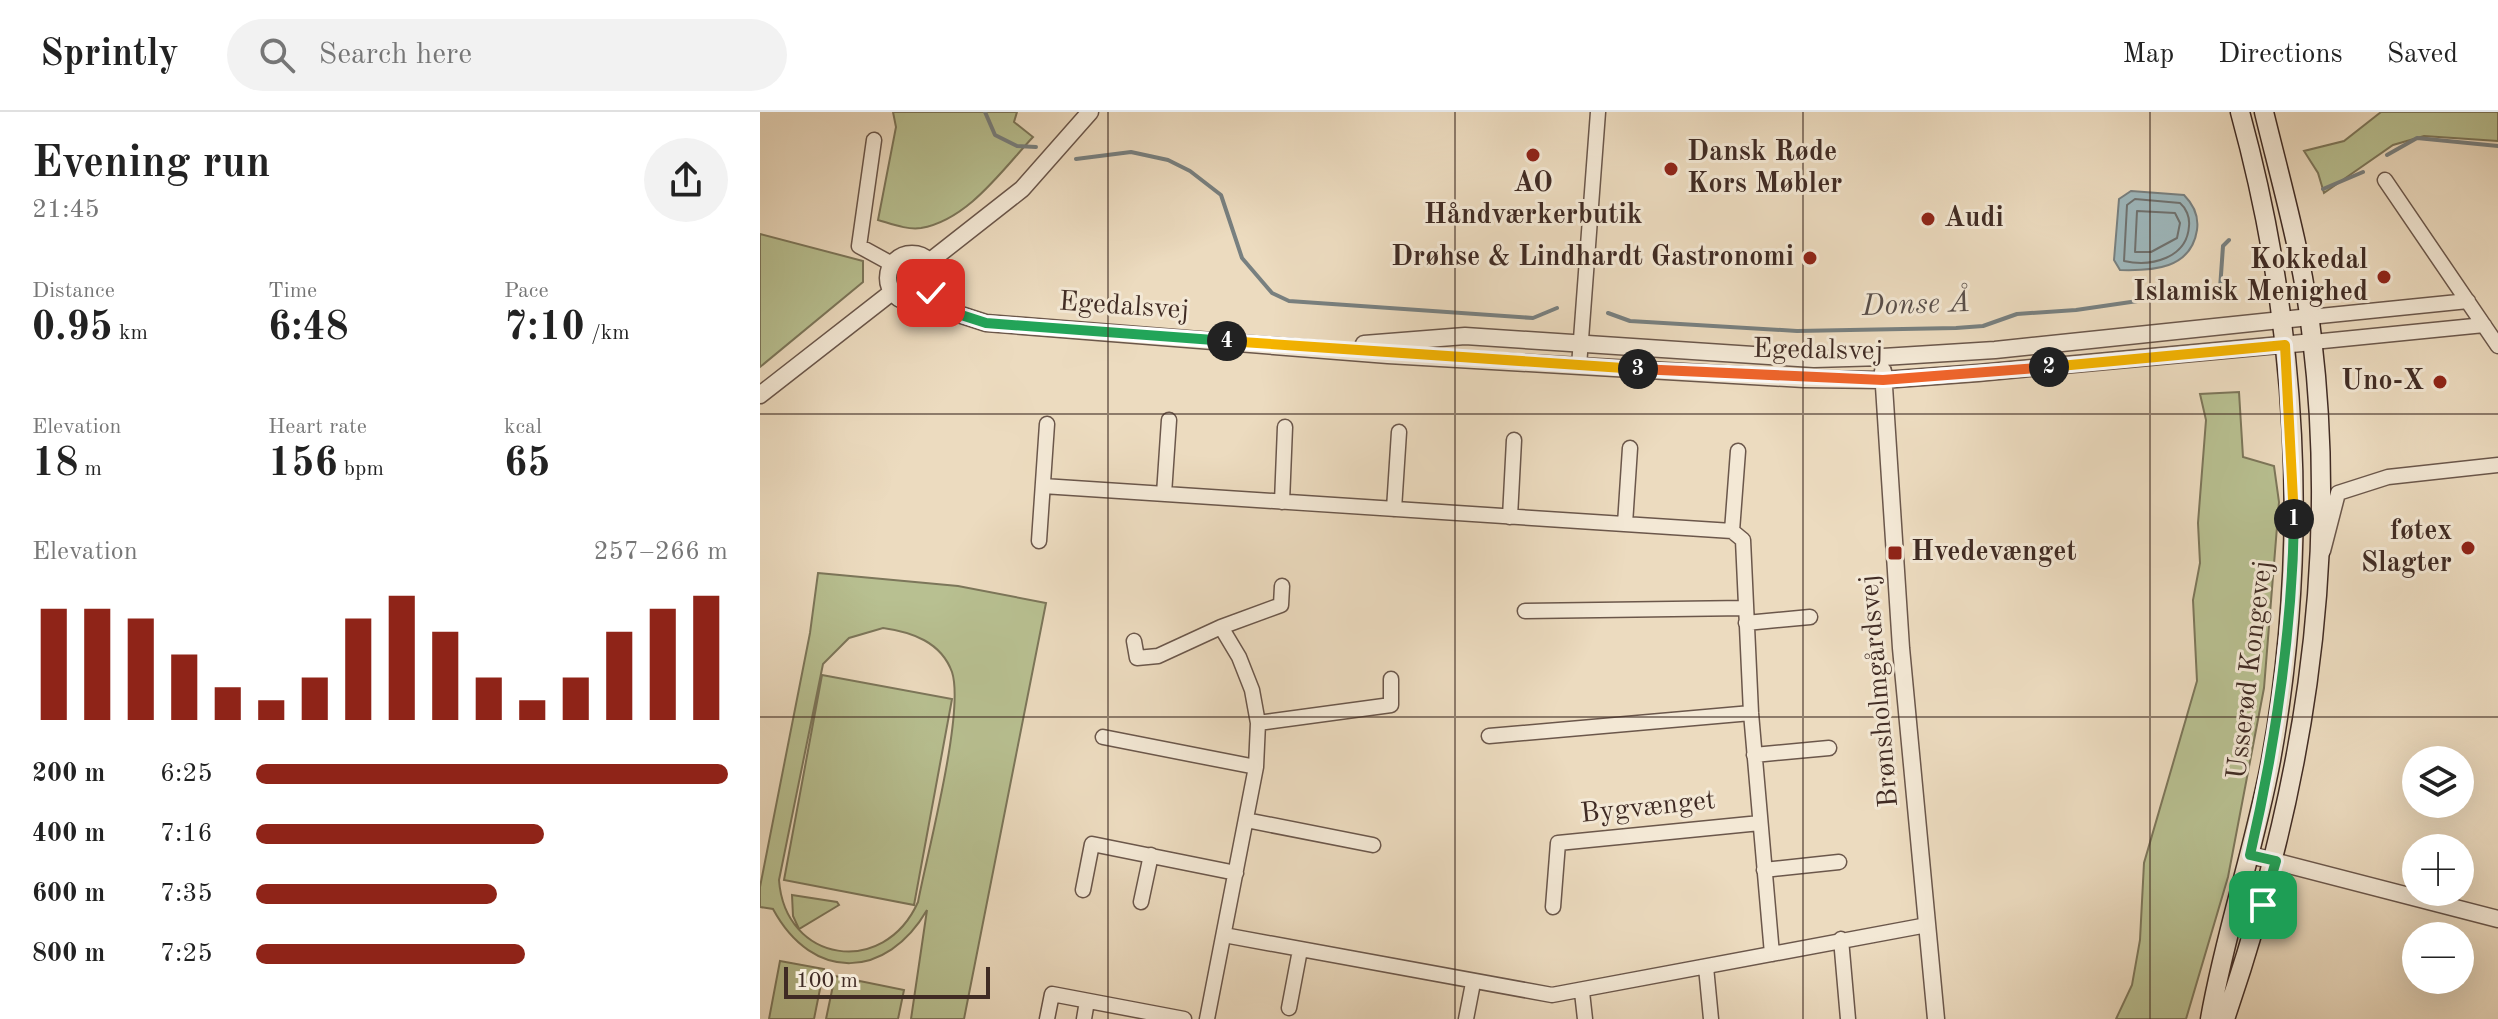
<!DOCTYPE html>
<meta charset="utf-8">
<style>
:root{--surface:#fff;--page:#f2f2f2;--text:#222;--muted:#767676;--line:#e0e0e0;--accent:#8f2418}
body{margin:0;font-family:"Old Standard TT",serif;background:var(--page);color:var(--text);height:100vh;display:flex;flex-direction:column;font-size:30px;white-space:nowrap}
*{box-sizing:border-box;margin:0}
p{font-size:26px;color:var(--muted)}
.icon{flex:none;width:44px;height:44px;fill:none;stroke:currentColor;stroke-width:2;stroke-linecap:round;stroke-linejoin:round}
.map{position:relative;flex:1;overflow:hidden}
.drawer{display:flex;flex-direction:column;background:var(--surface);width:760px}
.drawer>*{flex:none}
.tools{position:absolute;left:1642px;top:634px;display:grid;gap:16px}
.tools a{display:grid;place-items:center;width:72px;height:72px;border-radius:50%;background:var(--surface);box-shadow:0 8px 32px #0002;font-size:40px}
.scale{position:absolute;left:24px;bottom:20px;width:206px;box-sizing:border-box;padding-left:8px;border:4px solid #402b24;border-top:0;font-size:22px;line-height:28px;white-space:nowrap;color:#402b24;-webkit-text-stroke:6px #f3e8d5;paint-order:stroke}
.pin{position:absolute;display:grid;place-items:center;width:68px;height:68px;color:#fff;margin:-34px;border-radius:16px;box-shadow:0 4px 12px #0006}
.km{position:absolute;width:40px;height:40px;margin:-20px;border-radius:50%;background:#222;color:#fff;font-size:22px;line-height:40px;text-align:center}
.round{display:grid;place-items:center;flex:none;width:84px;height:84px;border-radius:42px;background:var(--page)}
.summary{display:flex;align-items:center;justify-content:space-between;height:136px;padding:0 32px}
h1{font-size:44px;font-weight:700;line-height:60px}
.figures{display:grid;grid-template-columns:repeat(3,1fr);gap:12px;height:136px;padding:8px 32px}
.figures div{display:grid;align-content:center}
.figures b{font-size:40px;font-weight:700}
.figures small{font-size:22px;font-weight:400}
.figures p{font-size:22px}
.chart{height:224px;padding:16px 32px}
.chart p{display:flex;justify-content:space-between}
.chart svg{width:100%;height:144px;margin-top:8px;stroke:var(--accent);stroke-width:6}
ul{padding:0 32px;list-style:none;font-size:26px}
li{display:grid;grid-template-columns:128px 96px 1fr;align-items:center;height:60px}
li i{height:20px;border-radius:10px;background:var(--accent)}
header{display:flex;align-items:center;gap:48px;box-sizing:border-box;height:112px;padding:0 40px;background:var(--surface);border-bottom:2px solid var(--line)}
header strong{font-size:38px}
nav{display:flex;gap:44px;margin-inline-start:auto;font-size:28px}
.search{width:560px;height:72px;background:var(--page);display:flex;align-items:center;gap:20px;box-sizing:border-box;padding:0 28px;border-radius:44px;color:var(--muted);font-size:30px}
main{display:flex;flex:1;min-height:0}
.map>svg:first-child{display:block}
.green{fill:#b8c091;stroke:#7c765a;stroke-width:2;fill-rule:evenodd}
.water{fill:#9eb8bd;stroke:#788080;stroke-width:2}
.lines{fill:none;stroke-linecap:round;stroke-linejoin:round}
.shore{stroke:#6f7270;stroke-width:2}
.stream{stroke:#788080;stroke-width:4}
.minor-casing{stroke:#6b574b;stroke-width:17}
.tertiary-casing{stroke:#6b574b;stroke-width:19}
.secondary-casing{stroke:#402b24;stroke-width:21}
.minor{stroke:#f3e8d5;stroke-width:14}
.tertiary{stroke:#f3e8d5;stroke-width:16}
.secondary{stroke:#f3e8d5;stroke-width:18}
.split-1-casing{stroke:#fff;stroke-width:16}
.split-2-casing{stroke:#fff;stroke-width:16}
.split-3-casing{stroke:#fff;stroke-width:16}
.split-4-casing{stroke:#fff;stroke-width:16}
.split-5-casing{stroke:#fff;stroke-width:16}
.split-1{stroke:#22a559;stroke-width:10}
.split-2{stroke:#f5b400;stroke-width:10}
.split-3{stroke:#f0652b;stroke-width:10}
.split-4{stroke:#f5b400;stroke-width:10}
.split-5{stroke:#22a559;stroke-width:10}
.grid{fill:none;stroke:#402b24;stroke-width:2;stroke-opacity:0.55}
.poi-dot{fill:#8f2418;stroke:#f3e8d5;stroke-width:3}
.labels{text-anchor:middle;dominant-baseline:central;stroke-width:6;stroke-linejoin:round;paint-order:stroke}
.poi-label{font-size:28px;font-weight:bold;fill:#402b24;stroke:#f3e8d5;text-anchor:end}
.street-label{font-size:28px;fill:#402b24;stroke:#f3e8d5}
.water-label{font-size:30px;font-style:italic;fill:#584e4a;stroke:#f3e8d5}
</style>
<header>
<strong>Sprintly</strong>
<div class="search"><svg class="icon" aria-label="search" viewBox="0 0 24 24"><circle cx="10" cy="10" r="6"/><path d="M15 15l6 6"/></svg>Search here</div>
<nav><a>Map</a><a>Directions</a><a>Saved</a></nav>
</header>
<main>
<section class="drawer">
<div class="summary"><div><h1>Evening run</h1><p>21:45</p></div><a class="round"><svg class="icon" aria-label="share" viewBox="0 0 24 24"><path d="M12 15V3M7 8l5-5 5 5M5 13v7h14v-7"/></svg></a></div>
<div class="figures">
<div><p>Distance</p><b>0.95<small> km</small></b></div>
<div><p>Time</p><b>6:48</b></div>
<div><p>Pace</p><b>7:10<small> /km</small></b></div>
</div>
<div class="figures">
<div><p>Elevation</p><b>18<small> m</small></b></div>
<div><p>Heart rate</p><b>156<small> bpm</small></b></div>
<div><p>kcal</p><b>65</b></div>
</div>
<div class="chart"><p><span>Elevation</span>257–266 m</p>
<svg viewBox="0 0 160 44" preserveAspectRatio="none"><path d="M5 44V10M15 44V10M25 44V13M35 44V24M45 44V34M55 44V38M65 44V31M75 44V13M85 44V6M95 44V17M105 44V31M115 44V38M125 44V31M135 44V17M145 44V10M155 44V6"/></svg>
</div>
<ul>
<li><b>200 m</b>6:25<i style="width:100%"></i></li>
<li><b>400 m</b>7:16<i style="width:61%"></i></li>
<li><b>600 m</b>7:35<i style="width:51%"></i></li>
<li><b>800 m</b>7:25<i style="width:57%"></i></li>
</ul>
</section>
<div class="map">
<svg width="1738" height="907" viewBox="0 0 1738 907">
<rect width="100%" height="100%" fill="#ecdbbf"/>
<filter id="stains"><feTurbulence type="fractalNoise" baseFrequency=".0025" numOctaves="4"/><feColorMatrix values="0 0 0 0 .2 0 0 0 0 .09 0 0 0 0 .02 0 0 0 .5 -.17"/></filter>
<radialGradient id="worn" r=".72"><stop offset=".6" stop-color="#630" stop-opacity="0"/><stop offset="1" stop-color="#630" stop-opacity=".3"/></radialGradient>
<path class="green" d="M133,0H257L254,10L273,25C243,57 208,108 161,116C147,118 132,112 118,108L136,15Z
M1621,0H1738V29L1664,24L1633,33L1564,81L1558,61L1544,39L1584,29Z
M0,122L103,149V170L0,255Z
M1479,280L1483,345L1514,354L1519,390L1504,576L1468,765L1426,907H1356L1372,873L1380,828L1384,751L1437,569L1433,488L1440,451L1438,411L1446,308L1440,282Z
M58,461L198,474L286,491L204,907H151L167,798C127,867 53,871 13,797L0,795V775L50,521ZM123,516C152,520 181,530 192,560C205,600 167,742 158,790C124,866 25,851 19,768L63,552L89,526Z
M62,563L192,587L154,793L24,768Z
M32,783L77,790L79,793L39,817L33,804Z
M20,849L64,857L54,907H9Z
M75,864L144,878L138,907H66Z"/>
<path class="water" d="M1371,79L1424,83C1434,93 1439,104 1437,118C1431,157 1393,159 1360,158L1354,148L1359,87Z"/>
<g class="lines">
<path class="shore" d="M1375,87L1420,91C1426,96 1430,105 1429,114C1427,146 1392,155 1364,149L1367,93Z
M1377,99L1415,101L1420,111L1417,126L1391,140H1375Z"/>
<path class="stream" d="M225,0L235,23L257,34L276,35
M1627,43L1657,26L1738,34
M316,47L371,40L408,48L430,59L461,83L482,146L512,181L529,189L773,206L797,196
M1563,77L1603,60
M848,201L870,209L1037,219L1196,216L1223,214L1257,202L1316,198L1460,177L1463,134L1469,128"/>
<defs>
<path id="minor" d="M114,28L99,134L132,152
M1625,68L1738,234
M1550,205L1708,189
M1553,230L1724,213
M819,254L838,0
M283,374L972,419L983,428L991,601L1012,842
M404,382L409,308
M522,390L525,315
M634,397L639,320
M750,405L754,328
M865,412L870,336
M972,419L978,339
M279,429L287,312
M1563,439L1578,381L1628,365L1738,353
M765,499L986,496
M986,511L1050,505
M374,529L377,546L398,544L461,515L521,493L522,474
M498,611L631,593V567
M729,624L991,601
M343,625L496,655
M994,643L1069,636
M486,708L613,733
M1004,758L1079,750
M323,778L332,732L476,761
M381,790L391,743
M793,795L798,731L1000,711
M464,823L792,883L1167,813
M1081,827L1088,907
M946,855L951,907
M822,880L825,907
M529,896L540,838
M287,907L292,882L424,907
M324,907L327,889
M447,907L496,655L498,611L492,578L479,545L461,515
M706,907L713,871"/>
<path id="tertiary" d="M128 166a24 24 0 1 1 48 0a24 24 0 1 1-48 0Z
M169,150L262,77L330,0
M167,185L192,200L226,211L628,243L1044,267L1123,268L1218,261L1553,230
M604,232L705,224L1054,247L1123,245L1235,238L1550,205
M1123,259L1141,536L1176,907
M0,283L132,180
M1490,743L1738,807"/>
<path id="secondary" d="M1450,907C1465,820 1495,735 1511,648C1550,433 1538,211 1480,0
M1465,907C1541,686 1580,460 1552,226C1544,150 1522,74 1504,0"/>
</defs>
<use href="#minor" class="minor-casing"/>
<use href="#tertiary" class="tertiary-casing"/>
<use href="#secondary" class="secondary-casing"/>
<use href="#minor" class="minor"/>
<use href="#tertiary" class="tertiary"/>
<use href="#secondary" class="secondary"/>
</g>
<g class="lines">
<defs>
<path id="split-1" d="M1503,793L1516,749L1490,743C1516,630 1532,522 1534,407"/>
<path id="split-2" d="M1289,255L1525,233L1534,407"/>
<path id="split-3" d="M878,257L1123,268L1289,255"/>
<path id="split-4" d="M467,229L878,257"/>
<path id="split-5" d="M171,181L167,185L192,200L226,211L467,229"/>
</defs>
<use href="#split-1" class="split-1-casing"/>
<use href="#split-2" class="split-2-casing"/>
<use href="#split-3" class="split-3-casing"/>
<use href="#split-4" class="split-4-casing"/>
<use href="#split-5" class="split-5-casing"/>
<use href="#split-1" class="split-1"/>
<use href="#split-2" class="split-2"/>
<use href="#split-3" class="split-3"/>
<use href="#split-4" class="split-4"/>
<use href="#split-5" class="split-5"/>
</g>
<path class="grid" d="M348,0V907M695,0V907M1043,0V907M1390,0V907M0,302H1738M0,605H1738"/>
<g class="poi-dot">
<circle cx="773" cy="43" r="8"/>
<circle cx="911" cy="57" r="8"/>
<circle cx="1168" cy="107" r="8"/>
<circle cx="1050" cy="146" r="8"/>
<circle cx="1624" cy="165" r="8"/>
<circle cx="1680" cy="270" r="8"/>
<circle cx="1708" cy="436" r="8"/>
<rect x="1127" y="433" width="16" height="16" rx="4"/>
</g>
<g class="labels">
<g class="poi-label">
<text x="927" y="41" text-anchor="start">Dansk Røde<tspan x="927" dy="32">Kors Møbler</tspan></text>
<text x="773" y="72" text-anchor="middle">AO<tspan x="773" dy="32">Håndværkerbutik</tspan></text>
<text x="1184" y="107" text-anchor="start">Audi</text>
<text x="1034" y="146">Drøhse &amp; Lindhardt Gastronomi</text>
<text x="1608" y="149">Kokkedal<tspan x="1608" dy="32">Islamisk Menighed</tspan></text>
<text x="1664" y="270">Uno-X</text>
<text x="1692" y="420">føtex<tspan x="1692" dy="32">Slagter</tspan></text>
<text x="1151" y="441" text-anchor="start">Hvedevænget</text>
</g>
<g class="street-label">
<text transform="translate(364 195) rotate(4)">Egedalsvej</text>
<text transform="translate(1058 239) rotate(1)">Egedalsvej</text>
<text transform="translate(1491 558) rotate(-83)">Usserød Kongevej</text>
<text transform="translate(1120 579) rotate(-95)">Brønsholmgårdsvej</text>
<text transform="translate(888 696) rotate(-6)">Bygvænget</text>
</g>
<g class="water-label">
<text transform="translate(1156 193) rotate(-2)">Donse Å</text>
</g>
</g>
<rect width="100%" height="100%" filter="url(#stains)"/>
<rect width="100%" height="100%" fill="url(#worn)"/>
</svg>
<div class="tools">
<a><svg class="icon" aria-label="layers" viewBox="0 0 24 24"><path d="M12 4l9 5-9 5-9-5zM3 14l9 5 9-5"/></svg></a>
<a>+</a>
<a>−</a>
</div>
<div class="scale">100 m</div>
<div class="pin" style="left:1503px;top:793px;background:#1e9e55"><svg class="icon" aria-label="arrive" viewBox="0 0 24 24"><path d="M6 21V4h12l-3 4 3 4H6"/></svg></div>
<div class="pin" style="left:171px;top:181px;background:#d93025"><svg class="icon" aria-label="check" viewBox="0 0 24 24"><path d="M5 12l5 5 9-10"/></svg></div>
<b class="km" style="left:1534px;top:407px">1</b>
<b class="km" style="left:1289px;top:255px">2</b>
<b class="km" style="left:878px;top:257px">3</b>
<b class="km" style="left:467px;top:229px">4</b>
</div>
</main>
